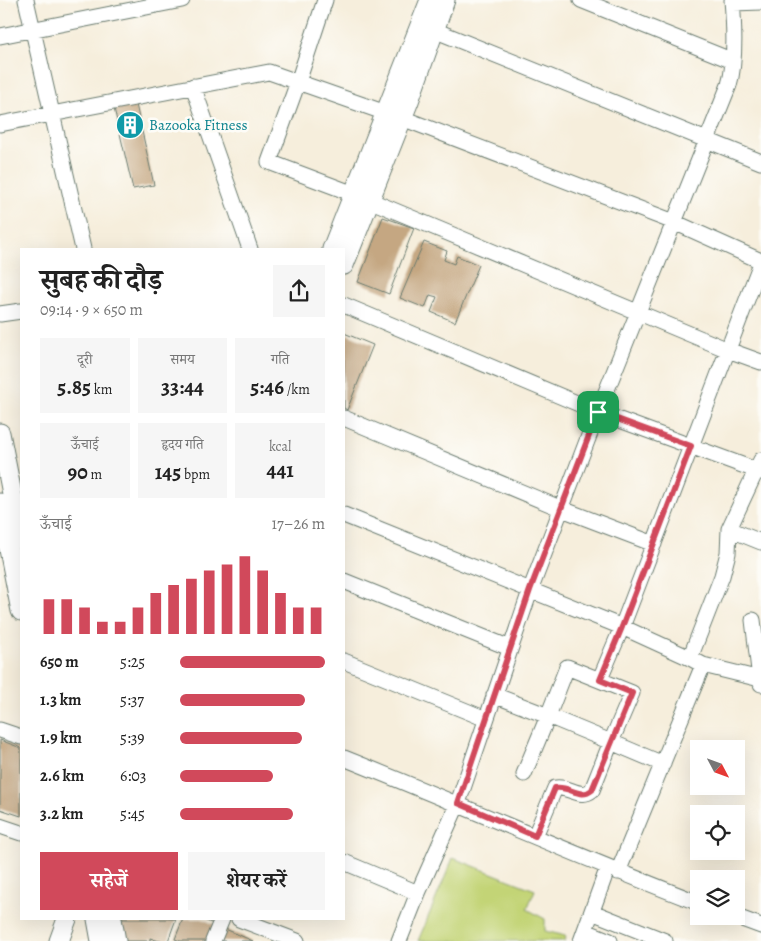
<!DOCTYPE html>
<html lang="hi">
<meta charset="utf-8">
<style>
:root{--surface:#fff;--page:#f6f6f6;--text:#222;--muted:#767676;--accent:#d1495b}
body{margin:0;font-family:Alegreya,"Noto Serif Devanagari",serif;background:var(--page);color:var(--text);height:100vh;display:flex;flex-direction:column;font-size:19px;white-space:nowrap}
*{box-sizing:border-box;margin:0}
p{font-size:16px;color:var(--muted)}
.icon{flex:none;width:28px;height:28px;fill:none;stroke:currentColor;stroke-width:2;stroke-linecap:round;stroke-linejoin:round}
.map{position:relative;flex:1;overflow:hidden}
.panel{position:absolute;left:20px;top:248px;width:325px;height:672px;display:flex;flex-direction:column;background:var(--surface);border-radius:0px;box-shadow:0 5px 20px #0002}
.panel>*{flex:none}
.needle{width:32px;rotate:131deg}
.tools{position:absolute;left:690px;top:740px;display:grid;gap:10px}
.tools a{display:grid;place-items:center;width:55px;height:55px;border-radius:0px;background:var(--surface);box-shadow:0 5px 20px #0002;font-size:25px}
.pin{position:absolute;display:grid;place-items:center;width:42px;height:42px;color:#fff;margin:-21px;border-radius:10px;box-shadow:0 2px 8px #0006}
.round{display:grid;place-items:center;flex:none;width:52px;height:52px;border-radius:0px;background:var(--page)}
.summary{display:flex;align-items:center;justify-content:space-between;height:85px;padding:0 20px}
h1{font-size:28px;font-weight:700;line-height:38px}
.stats{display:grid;grid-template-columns:repeat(3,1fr);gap:8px;height:85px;padding:5px 20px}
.stats div{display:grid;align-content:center;border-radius:0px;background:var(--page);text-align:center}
.stats b{font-size:21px;font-weight:700}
.stats small{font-size:14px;font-weight:400}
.stats p{font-size:14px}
.chart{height:140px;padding:10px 20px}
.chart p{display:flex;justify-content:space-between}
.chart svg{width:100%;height:90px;margin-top:5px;stroke:var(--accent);stroke-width:6}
.primary-button{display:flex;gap:10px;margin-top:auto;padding:10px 20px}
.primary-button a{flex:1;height:58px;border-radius:0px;background:var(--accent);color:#fff;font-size:20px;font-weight:700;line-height:58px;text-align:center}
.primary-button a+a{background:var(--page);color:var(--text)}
ul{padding:0 20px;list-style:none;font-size:16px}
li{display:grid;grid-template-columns:80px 60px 1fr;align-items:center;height:38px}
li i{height:12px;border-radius:6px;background:var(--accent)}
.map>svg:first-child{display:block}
.green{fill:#c3d476;stroke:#718855}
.building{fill:#c5a782}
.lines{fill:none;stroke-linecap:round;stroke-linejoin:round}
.minor-casing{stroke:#6a7b6f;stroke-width:17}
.major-casing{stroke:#6a7b6f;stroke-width:21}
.minor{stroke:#fff;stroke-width:15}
.major{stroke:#fff;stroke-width:19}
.route-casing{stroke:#fff;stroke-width:10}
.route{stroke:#d1495b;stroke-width:6}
.labels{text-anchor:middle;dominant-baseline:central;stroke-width:5;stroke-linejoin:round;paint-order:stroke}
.culture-label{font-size:15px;fill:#0d838f;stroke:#fdfcf7;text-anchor:start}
</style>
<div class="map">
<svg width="761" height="941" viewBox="0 0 761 941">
<rect width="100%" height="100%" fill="#fdfcf7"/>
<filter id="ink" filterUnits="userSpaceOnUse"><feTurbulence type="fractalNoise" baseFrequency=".02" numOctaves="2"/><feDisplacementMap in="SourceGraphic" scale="10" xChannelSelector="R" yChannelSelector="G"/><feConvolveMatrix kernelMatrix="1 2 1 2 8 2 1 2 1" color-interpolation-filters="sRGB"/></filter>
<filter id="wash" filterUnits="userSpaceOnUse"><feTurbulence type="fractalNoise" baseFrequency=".0096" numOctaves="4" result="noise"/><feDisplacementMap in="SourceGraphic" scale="20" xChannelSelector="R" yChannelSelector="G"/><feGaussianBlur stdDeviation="1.12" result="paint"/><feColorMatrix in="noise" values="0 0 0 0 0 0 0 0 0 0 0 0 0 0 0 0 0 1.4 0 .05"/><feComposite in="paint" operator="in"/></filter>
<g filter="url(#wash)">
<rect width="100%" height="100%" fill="#f6eedc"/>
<path class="green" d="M453,858L535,890L527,909L545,919V931L566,936L565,941H418Z"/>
<g id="blocks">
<path class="building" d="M135,100L154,185L133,189L113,104Z
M383,217L414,228L389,294L358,282Z
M424,242L447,251L444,260L454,264L457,256L479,265L455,322L431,312L437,297L430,295L425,308L400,298Z
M344,333L373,345L347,410L344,408Z
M0,740L21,748V816L0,809Z
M122,919H176L168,941H159L150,938V941H124L120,923Z
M183,919H202L218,926L212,941H180L175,939Z
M223,928L253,941H217Z"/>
</g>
</g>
<g filter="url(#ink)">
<use href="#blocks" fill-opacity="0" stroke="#6a7b6f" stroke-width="1"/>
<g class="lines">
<defs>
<path id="minor" d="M26,0L83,249
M325,0L298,82L269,162L354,194
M581,0L733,61
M733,3L761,2
M434,30L761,162
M0,36L182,0
M193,86L250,249
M402,118L674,222L761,261
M0,124L269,72L386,113
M369,200L728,350L761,362
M344,305L598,412L761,472
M0,314L21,311
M344,418L562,509L654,544
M344,515L622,627L690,658
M729,529L761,542
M344,581L510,648
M753,620L760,679
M344,661L486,719
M703,665L760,679L761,684
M600,679L622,627L761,263
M494,695L548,716L567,667L632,693L611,742L663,764
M0,730L21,737
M344,758C462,805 579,857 699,903
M524,774L548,716L611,742L592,790C580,800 569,785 555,788L535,836
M0,826L21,833
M344,862L418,893
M618,872L703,665L690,658L722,576L728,553L729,529L761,460
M592,912L665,941
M734,916L761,926
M239,919L297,941
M585,931L610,941
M213,941L222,919
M399,941L418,893L458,803L530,591L598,412L729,85C736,62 734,24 732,0
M581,941L608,867"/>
<path id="major" d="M332,249L430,0
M344,265L409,101L445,0
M0,433L21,539
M0,503L21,611
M97,919L101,941
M112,919L116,941
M59,941L67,919"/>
</defs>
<use href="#minor" class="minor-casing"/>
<use href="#major" class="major-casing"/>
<use href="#minor" class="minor"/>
<use href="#major" class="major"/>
</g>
</g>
<g class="lines" filter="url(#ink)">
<defs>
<path id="route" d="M598,412L691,446L622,627L600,680L632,693L592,790C580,800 569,785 555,788L535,836L458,803L530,590Z"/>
</defs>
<use href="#route" class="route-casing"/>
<use href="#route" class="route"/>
</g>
<defs>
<symbol id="building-disc" viewBox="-11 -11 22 22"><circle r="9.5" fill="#0f9aa8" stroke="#fdfcf7"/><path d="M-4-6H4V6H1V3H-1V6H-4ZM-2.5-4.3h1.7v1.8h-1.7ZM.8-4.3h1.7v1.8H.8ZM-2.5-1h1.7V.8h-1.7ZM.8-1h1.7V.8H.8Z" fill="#fff"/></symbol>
</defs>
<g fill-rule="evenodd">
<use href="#building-disc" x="114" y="109" width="32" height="32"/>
</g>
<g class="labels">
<g class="culture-label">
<text x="149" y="125">Bazooka Fitness</text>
</g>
</g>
</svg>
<div class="tools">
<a><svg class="needle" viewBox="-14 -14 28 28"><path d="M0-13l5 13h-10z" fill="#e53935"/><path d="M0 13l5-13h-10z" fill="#767676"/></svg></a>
<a><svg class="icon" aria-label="locate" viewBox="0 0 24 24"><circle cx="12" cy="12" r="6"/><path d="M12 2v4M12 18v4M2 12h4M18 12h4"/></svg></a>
<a><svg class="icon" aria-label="layers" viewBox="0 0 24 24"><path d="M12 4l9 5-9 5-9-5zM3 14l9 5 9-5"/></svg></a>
</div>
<div class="pin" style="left:598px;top:412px;background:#1e9e55"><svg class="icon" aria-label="arrive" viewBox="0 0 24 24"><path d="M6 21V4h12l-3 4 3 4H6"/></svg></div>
<section class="panel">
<div class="summary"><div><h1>सुबह की दौड़</h1><p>09:14 · 9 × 650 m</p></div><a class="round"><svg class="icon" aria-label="share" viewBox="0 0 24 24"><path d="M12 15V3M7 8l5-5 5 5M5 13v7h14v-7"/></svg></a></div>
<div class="stats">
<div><p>दूरी</p><b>5.85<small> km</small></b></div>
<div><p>समय</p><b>33:44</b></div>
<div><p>गति</p><b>5:46<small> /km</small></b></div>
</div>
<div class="stats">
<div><p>ऊँचाई</p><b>90<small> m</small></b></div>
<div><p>हृदय गति</p><b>145<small> bpm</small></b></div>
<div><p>kcal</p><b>441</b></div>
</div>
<div class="chart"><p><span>ऊँचाई</span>17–26 m</p>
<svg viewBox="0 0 160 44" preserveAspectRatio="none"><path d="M5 44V27M15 44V27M25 44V31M35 44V38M45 44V38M55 44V31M65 44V24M75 44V20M85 44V17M95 44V13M105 44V10M115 44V6M125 44V13M135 44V24M145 44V31M155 44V31"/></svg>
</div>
<ul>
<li><b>650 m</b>5:25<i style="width:100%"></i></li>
<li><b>1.3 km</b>5:37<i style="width:86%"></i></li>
<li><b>1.9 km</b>5:39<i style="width:84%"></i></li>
<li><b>2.6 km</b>6:03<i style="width:64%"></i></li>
<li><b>3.2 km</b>5:45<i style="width:78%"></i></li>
</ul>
<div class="primary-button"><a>सहेजें</a><a>शेयर करें</a></div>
</section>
</div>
